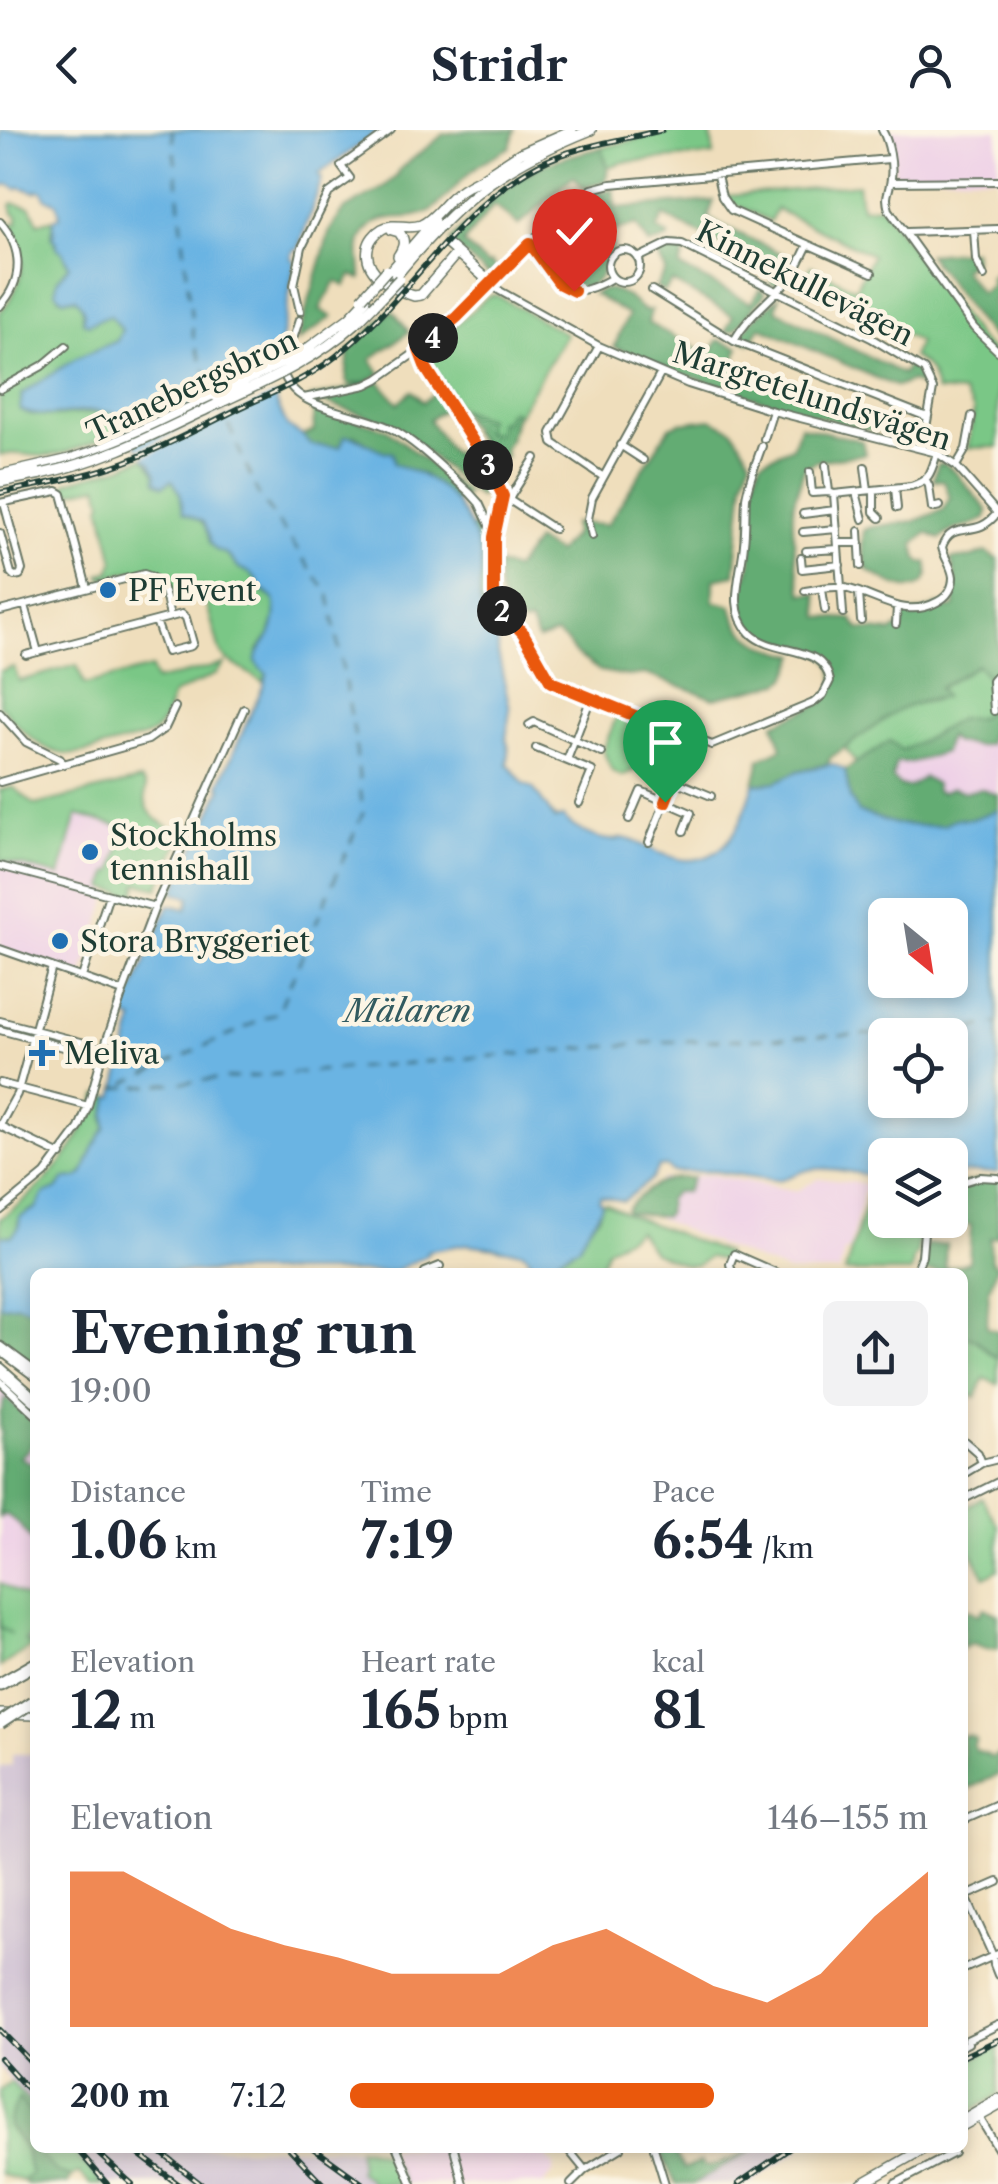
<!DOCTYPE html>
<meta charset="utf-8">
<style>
:root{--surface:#fff;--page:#f2f2f3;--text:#1f2937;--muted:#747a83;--accent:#ea580c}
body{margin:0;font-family:"Libre Caslon Text",serif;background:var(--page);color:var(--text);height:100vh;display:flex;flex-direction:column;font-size:38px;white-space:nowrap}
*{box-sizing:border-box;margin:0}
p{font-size:32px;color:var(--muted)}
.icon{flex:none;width:55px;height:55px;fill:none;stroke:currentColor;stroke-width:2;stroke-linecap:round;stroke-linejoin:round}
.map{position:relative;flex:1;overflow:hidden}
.sheet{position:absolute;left:30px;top:1138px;width:938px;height:885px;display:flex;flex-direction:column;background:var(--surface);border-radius:15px;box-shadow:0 5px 15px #0003}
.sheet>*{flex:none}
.needle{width:65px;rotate:150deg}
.controls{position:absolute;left:868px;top:768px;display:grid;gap:20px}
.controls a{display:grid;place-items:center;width:100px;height:100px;border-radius:15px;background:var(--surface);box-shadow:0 5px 15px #0003;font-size:50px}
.pin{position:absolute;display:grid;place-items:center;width:85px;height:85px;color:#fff;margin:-102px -42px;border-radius:50% 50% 50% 0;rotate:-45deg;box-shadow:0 0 10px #0007}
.pin .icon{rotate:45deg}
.km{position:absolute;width:50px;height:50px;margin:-25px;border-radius:50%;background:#222;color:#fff;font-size:28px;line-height:50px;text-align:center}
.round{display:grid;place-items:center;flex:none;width:105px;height:105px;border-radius:15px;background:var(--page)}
.overview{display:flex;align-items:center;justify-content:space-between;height:170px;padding:0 40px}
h1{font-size:55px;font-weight:700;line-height:75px}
.stats{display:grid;grid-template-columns:repeat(3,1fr);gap:15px;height:170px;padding:10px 40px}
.stats div{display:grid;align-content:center}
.stats b{font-size:50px;font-weight:700}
.stats small{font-size:28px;font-weight:400}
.stats p{font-size:28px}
.chart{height:280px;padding:20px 40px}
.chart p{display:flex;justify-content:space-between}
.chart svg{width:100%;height:180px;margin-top:10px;fill:var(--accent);opacity:.7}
ul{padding:0 40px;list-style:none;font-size:32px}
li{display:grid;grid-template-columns:160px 120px 1fr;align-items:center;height:75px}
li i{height:25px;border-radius:12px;background:var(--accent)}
header{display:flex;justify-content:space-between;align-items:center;height:130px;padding:0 40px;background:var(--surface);font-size:45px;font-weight:700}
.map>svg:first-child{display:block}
.built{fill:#eed0e7}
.industrial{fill:#ccbed3}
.green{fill:#7ac786;stroke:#4c825d;stroke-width:2.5}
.forest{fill:#63ac73;stroke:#417454;stroke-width:2.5}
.water{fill:#6bb4e3;stroke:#45788c;stroke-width:2.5;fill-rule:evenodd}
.pier{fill:#efdebc}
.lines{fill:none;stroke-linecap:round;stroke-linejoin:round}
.ferry{stroke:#325b60;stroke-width:2.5;stroke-dasharray:12 10;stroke-linecap:butt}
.minor-casing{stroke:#687564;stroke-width:10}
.major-casing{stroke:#687564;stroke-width:12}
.highway-casing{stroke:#687564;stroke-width:15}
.minor{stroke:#fff;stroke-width:6}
.major{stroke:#fff;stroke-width:9}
.highway{stroke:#fff;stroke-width:11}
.rail-casing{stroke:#1f3d34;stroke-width:6}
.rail{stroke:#fcf5e5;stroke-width:2.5;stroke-dasharray:8;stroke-linecap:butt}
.major-bridge-casing{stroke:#687564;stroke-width:12;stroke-linecap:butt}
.highway-bridge-casing{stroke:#687564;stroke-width:15;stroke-linecap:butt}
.major-bridge{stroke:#fff;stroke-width:9}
.highway-bridge{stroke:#fff;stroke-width:11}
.route-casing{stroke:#fff;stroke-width:20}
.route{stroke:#ea580c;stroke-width:12}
.poi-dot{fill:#1f6fb2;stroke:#fcf5e5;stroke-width:4}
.labels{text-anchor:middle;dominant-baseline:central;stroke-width:9;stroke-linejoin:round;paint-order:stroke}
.street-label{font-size:30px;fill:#1f3d34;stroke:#fcf5e5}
.poi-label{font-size:30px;fill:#1f3d34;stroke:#fcf5e5;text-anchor:start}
.water-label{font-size:32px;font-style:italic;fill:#325b60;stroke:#fcf5e5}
</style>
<header><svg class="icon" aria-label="back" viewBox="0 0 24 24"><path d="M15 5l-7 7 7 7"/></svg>Stridr<svg class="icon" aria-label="person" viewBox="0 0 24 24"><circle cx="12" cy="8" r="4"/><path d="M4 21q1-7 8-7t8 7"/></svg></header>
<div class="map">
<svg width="998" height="2054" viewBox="0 0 998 2054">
<rect width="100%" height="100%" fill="#fcf5e5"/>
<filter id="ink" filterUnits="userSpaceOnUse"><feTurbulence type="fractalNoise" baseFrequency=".01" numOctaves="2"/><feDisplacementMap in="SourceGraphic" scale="20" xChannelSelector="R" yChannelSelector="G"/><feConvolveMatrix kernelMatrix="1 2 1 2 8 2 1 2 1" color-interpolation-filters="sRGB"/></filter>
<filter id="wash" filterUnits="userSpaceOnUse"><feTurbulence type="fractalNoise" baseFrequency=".0048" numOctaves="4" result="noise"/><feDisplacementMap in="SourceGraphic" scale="40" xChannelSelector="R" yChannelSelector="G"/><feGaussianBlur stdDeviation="2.25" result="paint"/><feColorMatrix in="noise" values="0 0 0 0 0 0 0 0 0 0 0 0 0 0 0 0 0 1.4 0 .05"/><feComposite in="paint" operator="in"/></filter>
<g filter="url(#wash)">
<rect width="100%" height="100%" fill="#efdebc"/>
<path class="built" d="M886,0H998V47L895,44L889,4Z
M998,589V605L992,609L998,621V665L982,659L965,662L952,658L941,663L920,651L910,657L900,656L892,648L896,633L913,632L944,622L948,606H950L953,612L977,616L984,614L996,598Z
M77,685L122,696V710L113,743L105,758L109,765L82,847L0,819V730L59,746Z
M712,1045L797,1061L819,1048L871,1055L864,1061L849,1120L844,1122L839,1142H788L716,1114L637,1079L641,1068L662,1049Z
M0,1255L35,1289V1514L0,1537Z
M388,2018H546L548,2029L554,2035L553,2043L544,2054H403Z"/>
<path class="industrial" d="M12,1624H35V1979L0,1939V1637L12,1636Z
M69,2018H357L360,2036L370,2054H102Z
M758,2018H802L751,2054H693Z"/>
<path class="green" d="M674,0H710L714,25L624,32L608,37L606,51L590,55L585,59L573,46L519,95L507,84L541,36L573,25Z
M858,54L861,78L881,76L979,209L998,226V317L968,318L974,280L963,263L936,261C933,246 928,234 912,227L919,212L803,152L811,136L855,159L872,125L776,79L770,91L732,73L727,66Z
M13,73L31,77L38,93L54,89L52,105L56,117L63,122L69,135L64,144L59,167L63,169L76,168L83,175V191L88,193L110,185L122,200L118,211L103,218L30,284L54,286L108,281L116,284L126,298C103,308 65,327 40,326C23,326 20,321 0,325V182C24,156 31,122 8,92L13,94L18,93V86L13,83L11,75Z
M492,165L498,166L566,204L490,331L427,227L431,218L486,168Z
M144,327L156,343L157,352L172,350L196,387L206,396L210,413L216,419L227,424L239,438L251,443L265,463L275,469C279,488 271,507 258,520L267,544L263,552L227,530L220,522L202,457L171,466C159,427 131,442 102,449L100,445L110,441L114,431L101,376L103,372L99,356L68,363L64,358L67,352L123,336Z
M224,534L216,544L173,565C158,609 156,604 113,615C101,618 88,623 75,624C45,628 17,596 0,575V541L14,537L19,551L77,535L84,555L151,538L155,551Z
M978,534L987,547L990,580L978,588L959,590L922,611L901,620L890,611L856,633L845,618C861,605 880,590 898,580C912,572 929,573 944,567L938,559Z
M617,586L659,603L645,635L622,646L612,641L603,620Z
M141,650L146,657C140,686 162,693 183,703L158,758L138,753L135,766L105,758L109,742H113L122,710L119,707L122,697L77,685L60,746L0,730V660L13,657L35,675Z
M98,964L110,967L104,988L106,998C95,1012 90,1028 83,1044L76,1048H70L61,1053L57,1059L48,1062L36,1078L27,1082L18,1092V1099L12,1106H0V1089C46,1056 80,1018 98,964Z
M871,1055L885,1057V1090H920L917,1126H914L911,1142H845Z
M605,1073L632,1086L725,1123L726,1131L709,1127L697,1135L687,1136L653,1122L638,1101L607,1119L599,1139L593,1142H552C554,1126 567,1125 579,1116L584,1103L598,1087L602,1074Z
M965,1206C982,1209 981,1219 996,1227L998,1224V1254L984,1248L976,1267L963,1262L962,1208Z
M982,1368L998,1396V1440L985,1447L963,1408L962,1379Z
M0,1453L35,1473V1501L25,1511L29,1514L35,1507V1514L0,1537V1498L12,1504L0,1496Z
M998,1917V1965L963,1986V1934Z
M11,1952L35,1979V1990L19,1969L9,1989L8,1997L25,2019L31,2044L23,2051L0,2044V1961Z
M35,2018H69L102,2054H90L79,2043L71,2047L55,2042Z
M357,2018C384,2018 394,2030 403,2054H370L369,2049L358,2041L360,2036Z"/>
<path class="forest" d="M472,0H515L510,17C499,24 486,29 476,37C459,50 447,70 430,81C408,94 382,78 365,103C355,118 362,132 361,149L352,145L345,156L336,151L320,179L332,187L297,212L330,100L344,80L381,59L398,45L399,40L444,4Z
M602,18L608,37L606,51L590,55L585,59L573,46L519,95L494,75L463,113L488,135L491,133L496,139L488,145L450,112C477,83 505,53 541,36C560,27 581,23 602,18Z
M613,59L616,78L714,71L708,88L794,130L778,155L770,154L776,142L664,86L657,99L669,106V108L650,115L636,95L596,106L599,117L613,114L614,120C602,129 608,140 598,149C575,171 555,142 544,125L596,82L586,69L597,62Z
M671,117L685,120L680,137L751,173L760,159L765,164L735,200L725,202L733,186L672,152L664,162L656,157L666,141L656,122Z
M973,120L974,130L962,139L980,163L989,156L991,151L989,147L998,140V167L992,171L998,179V214L978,192L928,124Z
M605,159C621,160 632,170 644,181L651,180L648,193L706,223L711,222L718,210L739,217C733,228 735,236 743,244L840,276L843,283L876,297V302C786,279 699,252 614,217L628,185L593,164Z
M779,167L776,180L903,244L908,234L922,245L926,258L911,251L897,257L760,197L751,213L743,210L742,204L751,191Z
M393,181L409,202L371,229L381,244L365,252L350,255L346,251L349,220C366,209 375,190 393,181Z
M379,251L398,273L412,261L423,272L437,261L447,277L429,290L453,325L470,313L477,324L458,341L475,356L488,345L492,352L479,367L406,305L388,293L311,268Z
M313,277L386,299L467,364L455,371L424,345L394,334L391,323L381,322L355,305L340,317L310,315L303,306L314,301Z
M459,279L487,289L485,302L492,304L498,302V292L506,290L507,284L512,280L516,283L510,309L504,319L506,327L499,326L492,333Z
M711,289L733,300L751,329L744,352L735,445L714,449V471L732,476C738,509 767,519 797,525L787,548L780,553L714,568L645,544L628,546L600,541L576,524L566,511L556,504L538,510L530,492L523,494C499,472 498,466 498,435L515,439L536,411L557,423L574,404L573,393L607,395L670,297L680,293Z
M800,296L862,311L865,324L817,331L804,337C802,349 798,357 795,368C789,388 797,443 803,464L817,463L820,487L852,489L859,499L891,502L902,495L904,482C910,483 918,483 924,481C934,478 937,471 947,479L955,477C954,459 958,445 950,429L972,427L986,422L998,429V538L987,547L977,535L939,558L944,567L923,571L898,580L830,628L828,634L798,641L776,652L754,654L760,629L782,618L774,594L822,573C830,566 835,557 834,546C830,504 772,522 752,497C744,486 737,465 743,452C743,450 746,448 747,446C750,441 751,430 751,423C748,392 749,361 761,331L792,317Z
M944,333L956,343L988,381L986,388C969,400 956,394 940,409L927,403L914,414L917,429L922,433L927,432C932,448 922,460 905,458C893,456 878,446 867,440L862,417L864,400L872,397L915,391L943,380L950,368L944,351L933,350L938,334Z
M482,391L491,410L489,462L493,477L491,494C467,468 487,448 480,422C479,416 473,404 471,398Z
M990,580L998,583C998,592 996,601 989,608V614L977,616L953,612L948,606L944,622L913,632L896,633L892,648L900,656L910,657L924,647L935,654L936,661L941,663L952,658L965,662L982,659L998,665V680L973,689H954L944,695L924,696L895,694L858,682L850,667L845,640L890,611L902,620L922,611L959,589L978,588Z
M676,1048H693L686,1062H675L668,1069L667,1084L664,1087L626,1082L627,1078C642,1063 655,1052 676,1048Z
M979,1050L998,1051V1106L990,1108L991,1131L997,1135L989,1161L987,1197L998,1201V1224L996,1227C982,1219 982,1209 965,1206L963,1208L962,1142H918L925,1127L926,1115L946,1114L945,1139L969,1132L971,1095L926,1092V1090H950V1057Z
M17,1174L35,1181V1235L0,1210V1176Z
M5,1267L35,1293C35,1310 34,1316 20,1327L35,1335V1414L17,1392L5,1384L0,1388V1309L2,1302L0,1300V1286Z
M984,1478L998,1484V1519L986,1518L972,1513L963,1518V1485L968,1479L979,1485Z
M962,1606H970L976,1610L973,1616L976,1621L988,1625L991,1628L998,1624V1645L967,1659L963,1650Z
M19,1968L35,1990V1999L27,2006L55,2042L71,2047L68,2054H27L23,2051L31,2044C27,2036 29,2028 25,2020C10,1991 2,2002 19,1968Z
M658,2018H672L684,2039L700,2032C703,2033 704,2036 707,2036C715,2038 742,2023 753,2020L693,2054H676Z"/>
<path class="water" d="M0,0H381L370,7L373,12L369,14L366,10L319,44L322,49L298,119L293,121L291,128L295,132L281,211L270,230L277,273L287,296L303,306L311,315L340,317L345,306C362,305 374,322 392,323L394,334C417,341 441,353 456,373C459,377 461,382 465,386C471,398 478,412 480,424C487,455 465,472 498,499V523L510,579L506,609L509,619L508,634L524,654L533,658L555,689L563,687C572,698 596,710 612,710C622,711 617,706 627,709C639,711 651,721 663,724C671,726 679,730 686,730C730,731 743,689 754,654L776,652L798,641L833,634L845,640L850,668L858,682L895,694L924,696L944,695L954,689H973L998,680V1042C980,1043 967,1040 950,1046V1025H885V1044L879,1047C859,1044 835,1037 814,1039C799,1040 789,1050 775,1050L713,1041L672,1042L666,1036L658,1037L652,1049L623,1071L600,1066L599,1070L602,1074C597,1093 586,1095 579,1116L558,1128L551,1138C536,1141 533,1135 527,1125L522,1122L467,1114L427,1121V1125L392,1142H35V1181L17,1174L0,1176V1106H12L18,1099L20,1087L36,1078L44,1064L57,1059L65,1049L76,1048L83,1044C90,1028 94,1012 106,998L105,984L110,967H114L134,890L123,886L169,775L187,779L190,767L174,762L222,658L219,655L264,554L267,544C247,530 258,525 267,510C275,498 277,483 274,469L259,456L258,451L251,443L239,438L227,424L216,420L210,413L209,406L203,392L183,382L180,362L172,350L163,356L156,351V343L151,333L144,327L116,284C84,274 51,294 20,280L22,264L76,228L117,211L122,200L110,185L88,194L83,192C86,182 83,175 75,168L63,169L56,162L57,151L69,135L63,122L56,117V113L53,109L54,89L60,86L57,73L45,68L43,61L37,60L36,62L19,57L17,59L11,55H0ZM885,785H950V850H885ZM885,905H950V970H885Z"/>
<path class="pier" d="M279,255L281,262L150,323L139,328L135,322Z"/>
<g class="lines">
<path class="ferry" d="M172,0L194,213L215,263
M220,275L258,364L329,465L354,602L363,683L278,882L116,958L660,912L961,901L998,893"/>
</g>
</g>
<g filter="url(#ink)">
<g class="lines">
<defs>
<path id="minor" d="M882,0C889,12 893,34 891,48C890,63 884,63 889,80L974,198L998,221
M717,46L722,67L731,80L872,143
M891,52L998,51
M0,92C23,118 24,150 0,176
M974,100L976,130L984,146
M907,102L998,99
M529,113C560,147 559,179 612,148
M608 136a16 16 0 1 1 32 0a16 16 0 1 1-32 0Z
M638,128L669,113L682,114L871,208L924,240L933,259L922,319
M492,154L500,161L599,216L688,254L773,281L937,323L956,336L998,384
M652,160L734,211L927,287
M300,181L294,155L302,117L329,63L350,48L341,36L391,0
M299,190L294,206L281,225C279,282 352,279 390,298C419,313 445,341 470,363L479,373L495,407
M734,211C749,183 775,168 793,143C799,135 803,124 808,115
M599,216L551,303L553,313L602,346
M419,220L426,238L488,335L503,366L495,407L494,464L500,478L523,503L551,552L566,560L712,615L813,573L823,565L830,551C823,512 774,527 750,503C726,478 742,444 744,414C746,399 745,384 746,368C749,350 756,333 762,316
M0,259L42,236L66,216
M304,268L366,255L378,249L419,220L457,187L529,113L585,64L592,59L611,54L889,29
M764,309L773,281
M620,315L643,330
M826,335L829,362
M956,336L966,319L972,286
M865,337L868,360
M810,342L812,363L829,362L834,364
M926,350L929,356L932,378L940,376
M895,358L897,378
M874,360V382L880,388
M856,362L863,389
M503,366L554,399
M509,369L535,328
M0,373L57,361L62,364L87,458
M803,384L835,380
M859,401L861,436
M803,402L837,399
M0,403L11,443L14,446L20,445L22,440L4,373
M592,406L588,389L592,368L661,243
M838,413H860
M806,421L838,419
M801,428L802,439L840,435
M822,459L825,480
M805,461C818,459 833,455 845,458C877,465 904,490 937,472C947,467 953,459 953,447C952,436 944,428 942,417C953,387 976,412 998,382
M859,463L861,491
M25,475L38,522
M0,481L144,444C165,449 166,468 170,487
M843,483L834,364L911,356C931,350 931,342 937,323
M896,494L897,477
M26,525L182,484L186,488L193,513L191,516L167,522L156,491
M994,581L992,551L998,544
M0,583L26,612L60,629L64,634
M529,595L534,592L602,623
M536,618L592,641L579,673
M567,630L591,568
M644,638L711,666
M0,652L148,610L165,598L175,577
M629,689L641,661L691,683L684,701
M649,712L690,608
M0,736L155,777
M0,819L123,862
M82,847L109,765
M0,891L104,918
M0,900L101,927
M0,953L88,976
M0,995L17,964L52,837
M0,996L61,1025
M950,1056L980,1047L998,1048
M0,1081L45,1044L79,998L88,976L104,918L123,862L155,777L244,579
M425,1142L440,1136
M732,1142L730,1134L734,1124L775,1142
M916,1142L922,1126L925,1090
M0,1251L35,1284
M962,1309L978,1323L982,1333
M962,1345L982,1333L998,1329
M962,1370L998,1352
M962,1691L998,1675
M962,1758L993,1826L994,1835L998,1845
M966,1766L998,1752
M962,1840L998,1824
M962,1916L968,1913L967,1910L998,1895
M979,1987L998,2019
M397,2018L412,2054
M454,2018L463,2054
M567,2018L585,2040L621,2018
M654,2018L665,2054
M571,2054L585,2040
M895,2054L954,2023"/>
<path id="major" d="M474,53L520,23L572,0
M392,100L399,102C406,110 404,117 398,126
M448,115L492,154
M457,123L421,165L414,166C394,160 363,143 368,118C369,111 375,103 382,99C394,92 408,100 421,95C433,90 442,76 451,68C459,60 468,55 478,50
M390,142L434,91
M396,146C459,70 498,37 591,0
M349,188L366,170
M355,194L374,175
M0,345L70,329L100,319L215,266
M0,352L41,344
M0,1584L35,1585
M962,1990L998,1969
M962,1996L998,1976
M862,2054L925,2018"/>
<path id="highway" d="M0,1218L35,1244
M0,1239L35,1270
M0,1554L35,1534"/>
</defs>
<use href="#minor" class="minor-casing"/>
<use href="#major" class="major-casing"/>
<use href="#highway" class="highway-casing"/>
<use href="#minor" class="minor"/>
<use href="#major" class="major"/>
<use href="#highway" class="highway"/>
<defs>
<path id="rail" d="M0,363C42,354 85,347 125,332C165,317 203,296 242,277C274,262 307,249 335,227C408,171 456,78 538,35C577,15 620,11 662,0
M0,1900L35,1936
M962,1927L998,1910
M0,1928L35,1967
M76,2018L107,2054
M92,2018L132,2054
M131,2018L178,2054
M155,2018L201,2054
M289,2018L323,2054
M313,2018L363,2054
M738,2054L790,2018"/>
</defs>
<use href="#rail" class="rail-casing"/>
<use href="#rail" class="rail"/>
<defs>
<path id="major-bridge" d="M362,168L387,140
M374,175L399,149
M215,266L300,224L349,188
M41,344C103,331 151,306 207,279C259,254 312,233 355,194"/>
<path id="highway-bridge" d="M0,1593L32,1572"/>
</defs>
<use href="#major-bridge" class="major-bridge-casing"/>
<use href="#highway-bridge" class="highway-bridge-casing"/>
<use href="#major-bridge" class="major-bridge"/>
<use href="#highway-bridge" class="highway-bridge"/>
</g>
</g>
<g class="lines" filter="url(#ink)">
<defs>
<path id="route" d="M574,161L560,154L530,113L457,187L419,220L426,238L488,335L503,366L494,407V464L500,478L523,503L551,552L690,608L665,672"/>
</defs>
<use href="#route" class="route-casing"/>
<use href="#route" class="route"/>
</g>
<g class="poi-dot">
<circle cx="108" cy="460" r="10"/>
<circle cx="90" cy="722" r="10"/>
<circle cx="60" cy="811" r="10"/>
<path d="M37 908h10v10h10v10h-10v10h-10v-10h-10v-10h10z"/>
</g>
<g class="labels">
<g class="street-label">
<text transform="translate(805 153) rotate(27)">Kinnekullevägen</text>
<text transform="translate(192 256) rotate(-25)">Tranebergsbron</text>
<text transform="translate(812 266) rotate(18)">Margretelundsvägen</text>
</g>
<g class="poi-label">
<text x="128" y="460">PF Event</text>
<text x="110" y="705">Stockholms<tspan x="110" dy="34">tennishall</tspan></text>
<text x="80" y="811">Stora Bryggeriet</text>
<text x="64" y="923">Meliva</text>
</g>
<g class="water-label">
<text x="408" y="880">Mälaren</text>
</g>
</g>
</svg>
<div class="controls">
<a><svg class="needle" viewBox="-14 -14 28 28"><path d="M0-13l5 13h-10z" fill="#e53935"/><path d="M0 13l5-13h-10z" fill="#747a83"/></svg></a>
<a><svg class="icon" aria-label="locate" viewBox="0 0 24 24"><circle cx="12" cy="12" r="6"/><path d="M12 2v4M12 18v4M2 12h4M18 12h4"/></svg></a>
<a><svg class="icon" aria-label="layers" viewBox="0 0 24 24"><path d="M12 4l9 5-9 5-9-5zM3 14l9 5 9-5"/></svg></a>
</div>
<div class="pin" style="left:665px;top:672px;background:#1e9e55"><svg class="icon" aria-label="arrive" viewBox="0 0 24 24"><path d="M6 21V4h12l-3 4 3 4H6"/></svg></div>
<div class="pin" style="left:574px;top:161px;background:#d93025"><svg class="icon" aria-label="check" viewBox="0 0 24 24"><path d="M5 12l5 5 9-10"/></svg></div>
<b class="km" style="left:502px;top:481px">2</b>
<b class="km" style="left:488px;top:335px">3</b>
<b class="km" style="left:433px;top:208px">4</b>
<section class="sheet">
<div class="overview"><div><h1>Evening run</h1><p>19:00</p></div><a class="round"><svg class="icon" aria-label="share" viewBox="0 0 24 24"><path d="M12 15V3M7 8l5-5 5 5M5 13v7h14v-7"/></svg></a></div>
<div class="stats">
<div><p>Distance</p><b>1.06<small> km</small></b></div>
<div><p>Time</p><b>7:19</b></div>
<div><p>Pace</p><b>6:54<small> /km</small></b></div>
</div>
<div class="stats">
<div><p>Elevation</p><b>12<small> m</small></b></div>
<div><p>Heart rate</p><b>165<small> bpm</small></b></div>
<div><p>kcal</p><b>81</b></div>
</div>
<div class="chart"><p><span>Elevation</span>146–155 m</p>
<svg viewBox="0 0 160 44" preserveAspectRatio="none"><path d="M0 44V6L10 6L20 13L30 20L40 24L50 27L60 31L70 31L80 31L90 24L100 20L110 27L120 34L130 38L140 31L150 17L160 6V44z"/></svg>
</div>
<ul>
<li><b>200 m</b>7:12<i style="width:63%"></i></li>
</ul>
</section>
</div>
